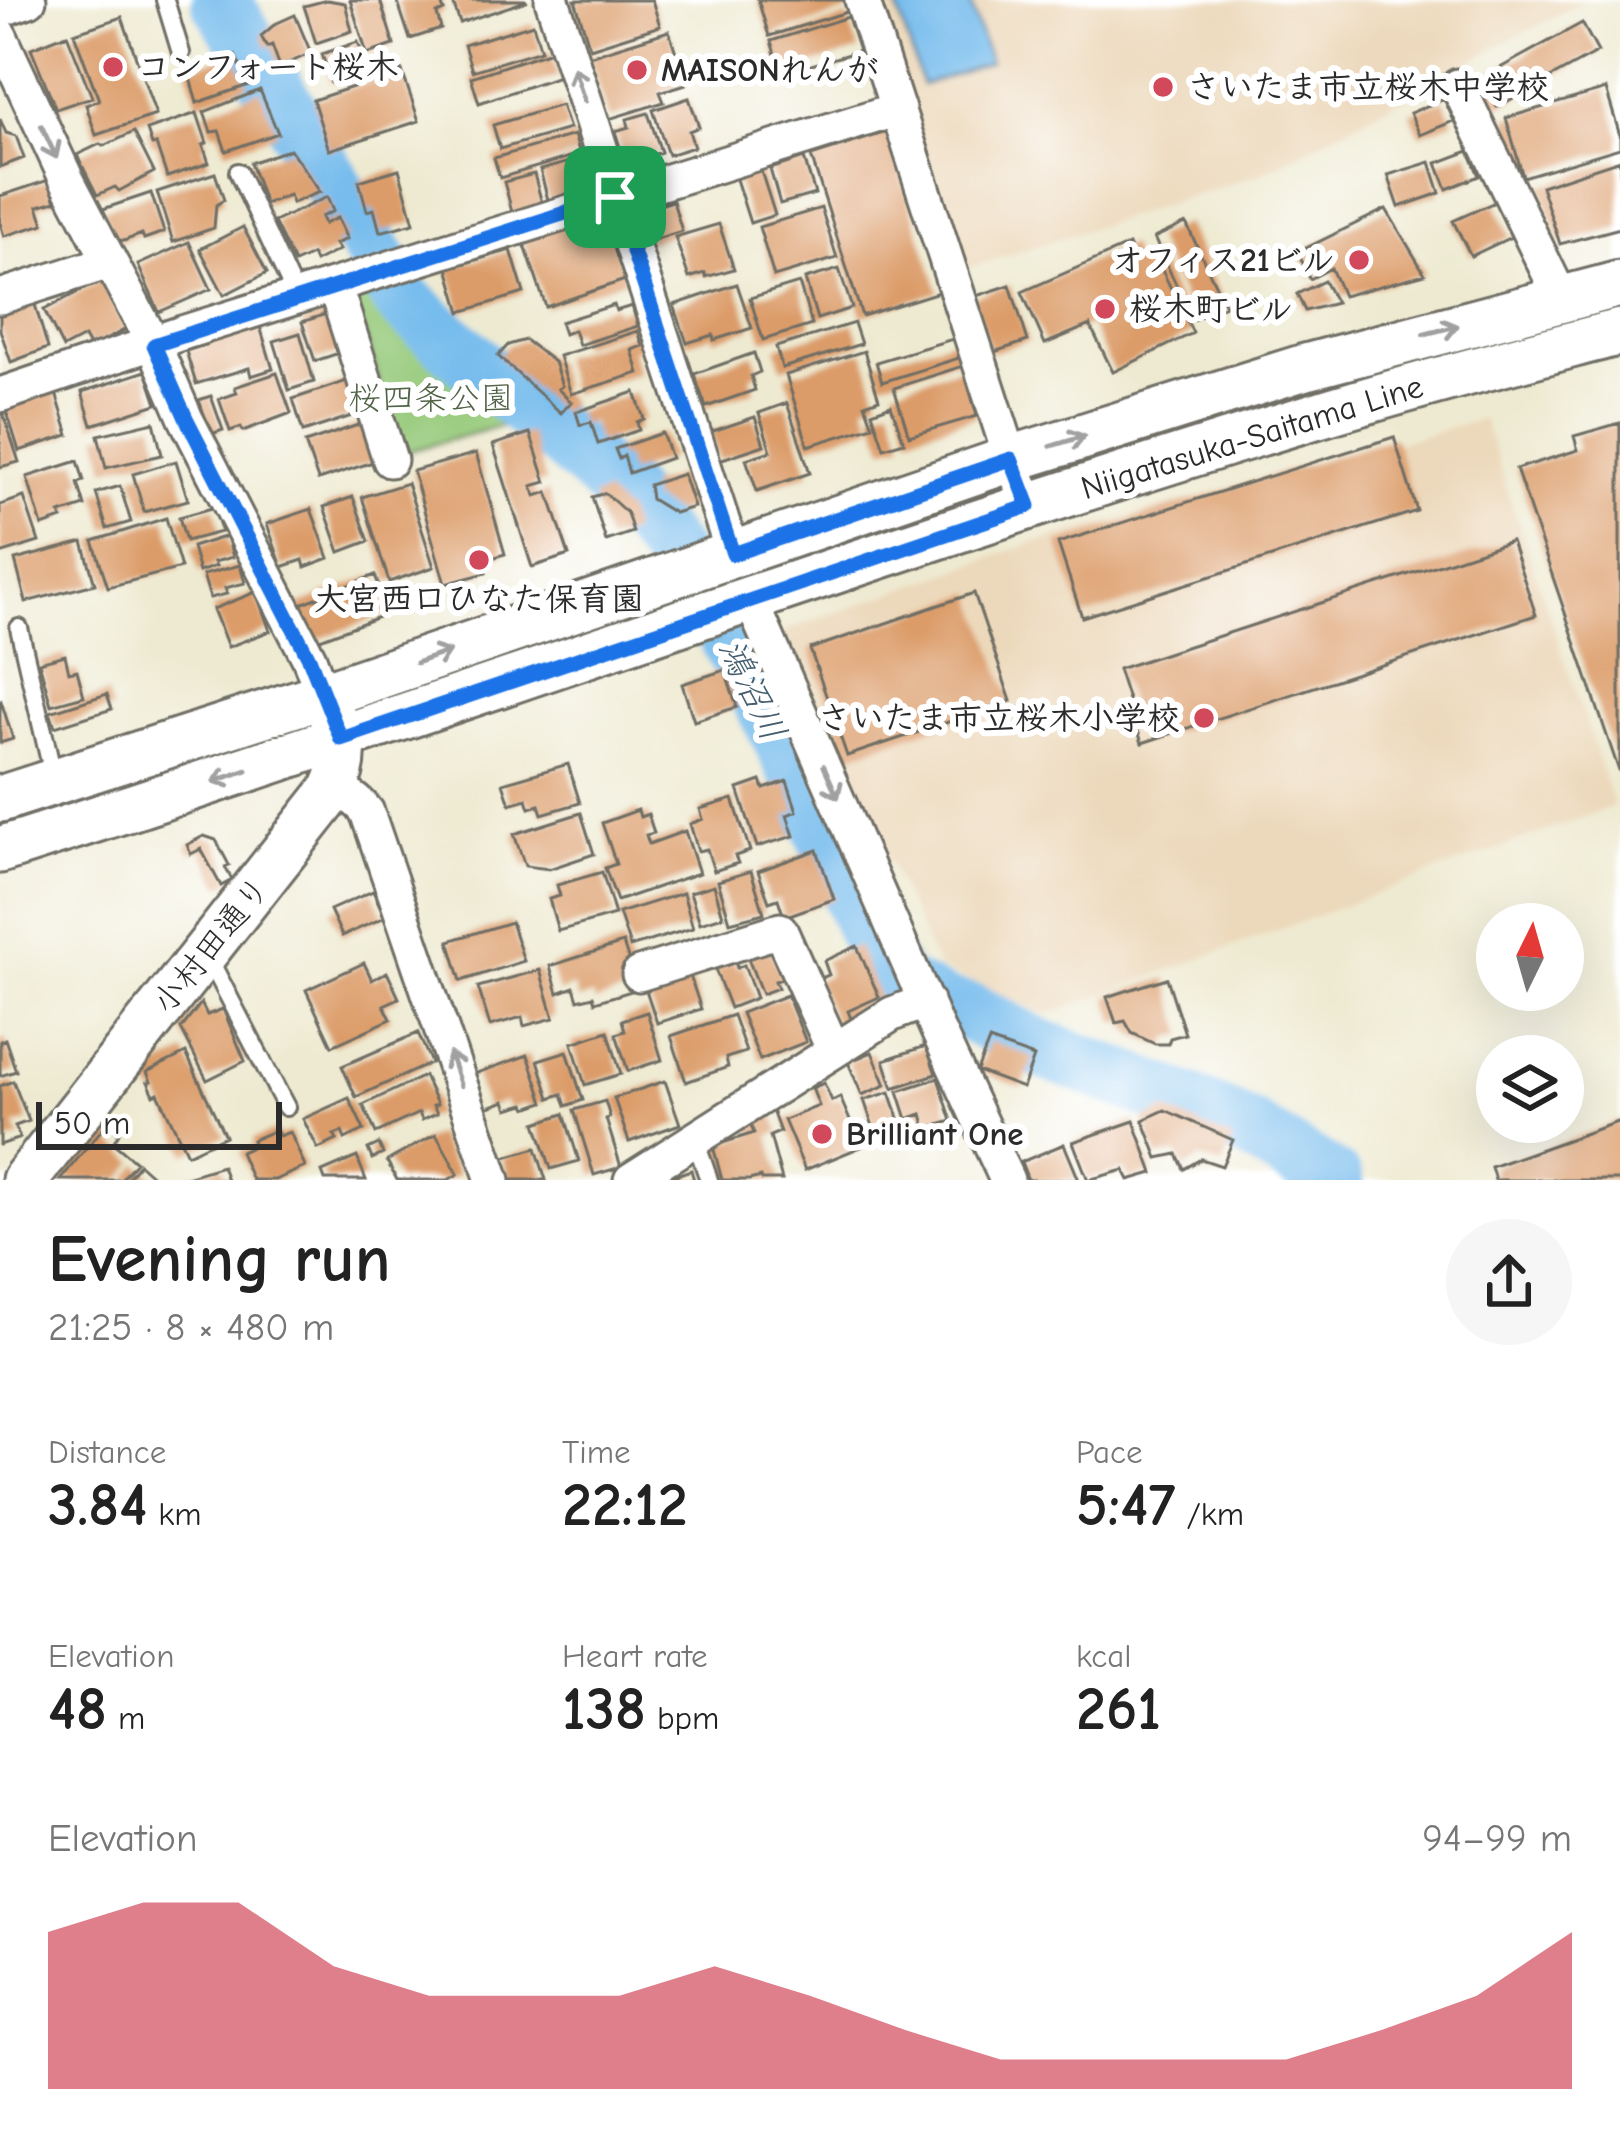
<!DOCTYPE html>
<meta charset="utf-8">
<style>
:root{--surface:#fff;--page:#f6f6f6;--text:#222;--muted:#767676;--accent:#d1495b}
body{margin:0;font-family:"Comic Neue","Klee One",sans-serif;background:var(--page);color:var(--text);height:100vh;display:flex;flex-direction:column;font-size:45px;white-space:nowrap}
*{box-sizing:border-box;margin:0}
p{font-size:39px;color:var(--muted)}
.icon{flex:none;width:66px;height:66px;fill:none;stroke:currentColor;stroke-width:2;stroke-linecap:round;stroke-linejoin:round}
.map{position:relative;height:1180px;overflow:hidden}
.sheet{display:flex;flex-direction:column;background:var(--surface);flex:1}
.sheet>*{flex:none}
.needle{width:78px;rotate:5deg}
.controls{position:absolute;left:1476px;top:903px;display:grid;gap:24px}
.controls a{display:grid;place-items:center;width:108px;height:108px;border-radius:50%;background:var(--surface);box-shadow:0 12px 48px #0002;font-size:60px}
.scale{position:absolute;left:36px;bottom:30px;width:246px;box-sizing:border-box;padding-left:12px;border:6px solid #2b2b2b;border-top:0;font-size:33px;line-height:42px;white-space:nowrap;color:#2b2b2b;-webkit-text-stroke:9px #fff;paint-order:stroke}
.pin{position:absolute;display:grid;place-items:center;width:102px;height:102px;color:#fff;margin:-51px;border-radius:24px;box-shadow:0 6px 18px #0006}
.round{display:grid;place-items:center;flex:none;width:126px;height:126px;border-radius:63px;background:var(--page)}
.head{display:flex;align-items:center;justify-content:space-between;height:204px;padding:0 48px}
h1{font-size:66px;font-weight:700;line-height:90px}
.metrics{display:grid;grid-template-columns:repeat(3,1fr);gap:18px;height:204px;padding:12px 48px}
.metrics div{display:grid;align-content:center}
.metrics b{font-size:60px;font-weight:700}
.metrics small{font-size:33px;font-weight:400}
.metrics p{font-size:33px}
.chart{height:336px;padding:24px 48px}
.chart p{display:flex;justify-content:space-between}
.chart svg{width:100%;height:216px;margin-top:12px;fill:var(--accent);opacity:.7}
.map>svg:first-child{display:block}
.built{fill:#ecd8ba}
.green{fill:#97ca7b;stroke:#617a53;stroke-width:3}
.water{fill:#76bced;stroke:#50748c;stroke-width:3}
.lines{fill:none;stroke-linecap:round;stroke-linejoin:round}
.river{stroke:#76bced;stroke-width:60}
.building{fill:#dc9c69}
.lane-casing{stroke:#6f6e65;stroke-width:22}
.street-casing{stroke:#6f6e65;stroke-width:39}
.secondary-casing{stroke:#6f6e65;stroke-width:51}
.lane{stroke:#fff;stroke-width:16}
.street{stroke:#fff;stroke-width:33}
.secondary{stroke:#fff;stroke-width:45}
.oneway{stroke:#a0a0a0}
.route-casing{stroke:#fff;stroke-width:24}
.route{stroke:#1a73e8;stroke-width:15}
.poi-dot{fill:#d1495b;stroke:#fff;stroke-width:4.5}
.labels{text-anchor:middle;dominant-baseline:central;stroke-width:12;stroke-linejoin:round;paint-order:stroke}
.poi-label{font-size:33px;font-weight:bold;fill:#2b2b2b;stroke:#fff;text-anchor:start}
.park-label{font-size:33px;fill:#516347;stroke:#fff}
.street-label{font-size:33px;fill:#2b2b2b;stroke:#fff}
.water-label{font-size:36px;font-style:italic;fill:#455e6f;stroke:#fff}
</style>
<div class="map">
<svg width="1620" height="1180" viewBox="0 0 1620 1180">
<rect width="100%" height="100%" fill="#fff"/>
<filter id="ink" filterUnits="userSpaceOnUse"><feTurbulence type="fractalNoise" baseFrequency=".00833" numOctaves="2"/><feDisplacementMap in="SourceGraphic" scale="24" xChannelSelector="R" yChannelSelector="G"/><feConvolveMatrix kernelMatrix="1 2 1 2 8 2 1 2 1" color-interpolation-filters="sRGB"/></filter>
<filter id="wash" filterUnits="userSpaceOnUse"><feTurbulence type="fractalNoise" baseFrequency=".004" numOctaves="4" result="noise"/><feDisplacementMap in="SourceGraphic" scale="48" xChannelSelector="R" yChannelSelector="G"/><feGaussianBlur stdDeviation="2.7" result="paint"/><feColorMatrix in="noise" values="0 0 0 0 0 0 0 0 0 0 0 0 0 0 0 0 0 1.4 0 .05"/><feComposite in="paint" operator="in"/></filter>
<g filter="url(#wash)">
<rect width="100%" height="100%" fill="#eeead1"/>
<path class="built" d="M876,0H1585L1260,174L960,271Z
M1483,419L1614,806L1048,1015L938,969L784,631L1030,544Z"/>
<path class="green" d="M384,282L398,310L527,419L402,453L352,295Z"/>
<path class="water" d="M895,0H969L990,63L922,85Z"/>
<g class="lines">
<path class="river" d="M221,0L403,301L623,493L711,605L776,726L810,797L866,930L896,985L947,1008L971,1013L1039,1048L1184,1102L1248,1129L1333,1180"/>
</g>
<g id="blocks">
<path class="building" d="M327,0L345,3L352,31L316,43L304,6Z
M350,0H380L394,45L367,54Z
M397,0H440L444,11L437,14L441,29L410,39Z
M452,0H525L526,1L460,23Z
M575,0H652L660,26L590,48Z
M758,0H844L847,12L769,36Z
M295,15L311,53L280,67L272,45L267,47L261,36L275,24Z
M122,17L156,115L96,135L86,105L99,100L74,33Z
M848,17L859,51L781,74L771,41Z
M1582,23L1598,52L1497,107L1480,79Z
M533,24L541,50L472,71L464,45Z
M669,31L686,84L660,92L664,102L609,119L589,56Z
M67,34L92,97L56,109L31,48Z
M358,42L368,71L331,83L322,54Z
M551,51L559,76L479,103L471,77Z
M235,55L249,85L197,103L187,67Z
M402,71L419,121L329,150L313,100Z
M1606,89L1620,136V148L1523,177L1506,118Z
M260,90L278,133L226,151L219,131L211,132L204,112Z
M689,98L699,127L689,131L694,147L668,155L653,110Z
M1444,99L1454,121L1420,135L1410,113Z
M561,105L569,129L500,149L493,125Z
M197,113L207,143L203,145L209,163L167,177L156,144L152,145L147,130Z
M648,113L661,152L647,157L649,163L627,170L615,131L629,127L627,119Z
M0,119L6,133L16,136L24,158L0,167Z
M134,132L154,172L119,191L115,187L97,195L77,155L100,144L104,146Z
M887,132L939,292L862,316L811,156Z
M574,135L580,154L500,178L494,158Z
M290,149L320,192L292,203L289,195L265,204L250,163Z
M1469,151L1479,176L1447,189L1437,163Z
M584,158L592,188L548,200L540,170Z
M804,158L815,194L780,204L770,169Z
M1620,160V228L1560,244L1541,186Z
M1430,162L1440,193L1399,207L1388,175Z
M760,168L775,215L750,223L735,176Z
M399,169L414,223L380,232L374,209L367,211L359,181Z
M215,173L224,200L216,205L214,228L173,242L157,192Z
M534,174L543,207L513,215L504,182Z
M49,180L56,201L38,206L44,224L4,236L0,223V196Z
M151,193L164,232L144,239L142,234L124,241L115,239L103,209Z
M327,197L333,211L321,217L324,224L337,218L347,239L335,244L339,250L315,262L312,255L294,263L274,222Z
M673,201L682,231L647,242L637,212Z
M1495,202L1511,237L1471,256L1453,221Z
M821,208L837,258L774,277L759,227Z
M1386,209L1425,274L1343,296L1331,268L1310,279L1298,252Z
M602,211L625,280L546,307L522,237Z
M1186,223L1225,305L1193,320L1154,238Z
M719,224L734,269L706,277L705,273L689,278L675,237Z
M243,227L267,273L224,295L200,249Z
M189,242L211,289L159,312L138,265Z
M1129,245L1135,260L1153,252L1193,333L1113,372L1090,325L1045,344L1022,292Z
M511,250L524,293L461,312L448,268Z
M839,269L852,308L817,319L805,279Z
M101,280L126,329L90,348L84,337L63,348L44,310Z
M1324,281L1336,303L1305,311L1297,294Z
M799,283L812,325L763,340L750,298Z
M737,284L752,328L714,340L713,335L687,343L674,305Z
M1010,285L1028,341L991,353L973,297Z
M33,298L48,348L11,362L0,330V310Z
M614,305L616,311L632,306L638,326L579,345L574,330L564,334L560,322Z
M329,313L342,352L315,361L302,322Z
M259,323L273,369L251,376L249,368L196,384L186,351L208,344L206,340Z
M854,323L861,344L782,368L776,347Z
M638,331L643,346L632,350L639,373L571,394L559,356Z
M300,333L314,382L289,390L274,341Z
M956,338L962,357L882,382L876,362Z
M525,340L554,362L562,386L558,389L571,402L561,413L498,356L508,345Z
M864,351L879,399L865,404L873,426L808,446L786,375Z
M754,353L760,372L751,376L755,390L706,407L694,374Z
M963,366L977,416L909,436L894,388Z
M146,371L157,404L92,425L82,392Z
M277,373L291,413L243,431L241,427L230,431L219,399L237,393L235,387Z
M350,380L361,413L303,432L293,399Z
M55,390L69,435L19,451L5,406Z
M635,392L644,419L637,422L639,430L598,444L591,422L580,425L576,412Z
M211,396L223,430L211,434L199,400Z
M787,403L810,473L757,491L746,459L771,451L759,413Z
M0,404L19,462L0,467Z
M891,405L904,442L884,448L872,412Z
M755,417L764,445L719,460L710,432Z
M154,422L162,455L106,468L98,435Z
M367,422L379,460L318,480L305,443Z
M1620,423V771H1619L1516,469L1578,450L1574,436Z
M530,433L546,482L532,486L536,496L548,492L569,555L532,567L493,445Z
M662,433L671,458L629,473L624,456L619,459L615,449Z
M1394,437L1417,511L1082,617L1058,543Z
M476,453L505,554L482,561L486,573L445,584L413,471Z
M78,461L84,481L78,483L85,506L60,514L62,519L42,526L27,477Z
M176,461L188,500L144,512L133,474Z
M683,474L694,507L674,513L651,499L649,485Z
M407,483L434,567L389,582L362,497Z
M120,486L131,522L107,529L96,493Z
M605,493L627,513L633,532L606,541L592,497Z
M24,497L39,542L0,554V505Z
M353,497L369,541L340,552L324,507Z
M215,507L221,532L186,541L179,517Z
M311,509L329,558L305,567L303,560L282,567L267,524Z
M166,518L181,568L108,587L93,541Z
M227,536L233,557L214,562L216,566L199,572L192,547Z
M1511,541L1536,615L1142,743L1118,669Z
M83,542L95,584L26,602L15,560Z
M240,565L245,583L225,588L227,594L210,598L203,575Z
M375,575L389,613L312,642L298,605Z
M256,592L270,631L228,647L213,609Z
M974,593L1011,701L847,756L810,649Z
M65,655L69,672L77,670L84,696L51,705L39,662Z
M725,670L737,707L694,721L682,684Z
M107,694L112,709L55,727L50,712Z
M1,701L13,739L0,743V702Z
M568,764L580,803L542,814L539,805L530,808L527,799L510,804L503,783Z
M761,781L764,789L787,781L797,811L787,815L794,836L757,847L738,789Z
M733,799L750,851L735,856L738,863L714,871L707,849L698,851L690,824L703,819L700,809Z
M638,810L640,817L648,814L654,833L646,835L649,844L685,831L699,873L617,901L605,868L616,864L602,823Z
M581,813L594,854L549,869L525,866L514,834Z
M204,836L216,840L229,865L225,867L232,880L221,886L201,849L191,854L187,845Z
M817,850L834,899L784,917L778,899L769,902L758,871Z
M751,871L764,913L730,922L718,881Z
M602,872L615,915L558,931L549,899L560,896L557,885Z
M714,885L723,916L700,923L690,892Z
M373,891L385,917L342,936L330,910Z
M683,893L693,928L630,947L619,913Z
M511,922L524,961L461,981L449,941Z
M623,943L638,989L595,1002L593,996L578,1000L574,987L558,993L550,966Z
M857,946L879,997L848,1011L852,1021L836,1027L816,980L829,975L824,961Z
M770,948L782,979L775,981L778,988L762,994L747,956Z
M735,962L737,968L744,965L756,998L730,1008L715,969Z
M364,963L372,980L387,972L399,998L384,1005L391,1019L332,1046L306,990Z
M540,970L554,1018L524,1026L522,1017L490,1026L478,987Z
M690,976L701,1009L657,1023L646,990Z
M1167,978L1185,1034L1170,1038L1168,1044H1155L1132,1033L1125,1021L1116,1023L1107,997Z
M787,995L806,1042L760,1060L741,1013Z
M201,1003L207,1015L223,1009L245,1061L207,1080L181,1029Z
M647,1012L662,1060L628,1071L616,1034L625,1031L622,1020Z
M733,1015L746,1052L726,1058L728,1067L686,1082L671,1036Z
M608,1031L621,1074L585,1085L572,1043Z
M418,1033L431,1063L356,1097L342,1066Z
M5,1039L16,1071L0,1076V1041Z
M989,1041L1034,1057L1023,1088L977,1071Z
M926,1046L936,1074L893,1088L884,1060Z
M567,1051L583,1100L566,1106L562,1094L550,1098L538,1060Z
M872,1052L886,1085L862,1095L848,1062Z
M186,1053L225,1136L187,1154L158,1093L154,1095L148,1082L151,1081L147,1072Z
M528,1055L544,1102L527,1108L525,1104L508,1109L505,1101L486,1108L474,1074Z
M424,1076L437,1104L433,1106L437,1113L422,1120L419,1113L376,1133L363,1105Z
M938,1078L952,1121L926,1129L922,1114L907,1119L898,1091Z
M13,1081L29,1121L15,1126L20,1138L0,1145V1086Z
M665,1081L680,1124L629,1142L614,1098Z
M824,1083L832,1101L840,1097L861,1147L805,1170L784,1120L819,1106L812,1088Z
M890,1092L900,1121L913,1135L905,1146L891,1134L877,1138L864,1100Z
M349,1098L364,1130L345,1139L342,1132L334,1135L337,1140L318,1149L303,1119Z
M605,1101L610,1117L606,1119L621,1167L594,1175L574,1110Z
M771,1108L780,1132L770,1136L782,1180H762L761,1177L749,1180H722L713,1146L754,1133L749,1122Z
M1165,1110L1233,1140L1222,1166L1201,1159L1184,1169L1177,1154L1158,1158L1143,1120Z
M564,1114L579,1161L551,1169L536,1123Z
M1134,1121L1153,1173L1129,1180L1124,1170L1088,1180L1073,1142Z
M1620,1121V1180H1495L1491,1167Z
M107,1123L119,1133L113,1143L136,1162L121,1180H60Z
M276,1130L279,1136L290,1132L305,1167L275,1180H252L240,1152L254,1146L252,1140Z
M436,1134L458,1174L448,1180H397L387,1161Z
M379,1144L383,1154L372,1159L368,1149Z
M1064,1144L1079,1180H1028L1021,1162Z
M536,1148L546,1180H509L502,1158Z
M357,1157L366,1180H325L322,1172Z
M139,1164L157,1180H126Z
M222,1166L227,1180H179V1179Z
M691,1170L694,1180H664V1179Z"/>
</g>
</g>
<g filter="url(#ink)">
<use href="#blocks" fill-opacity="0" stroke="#6f6e65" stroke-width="3"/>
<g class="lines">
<defs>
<path id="lane" d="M165,0L181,53
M238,172L297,299
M19,628L54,779
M206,953L286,1107
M695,1139L709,1180"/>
<path id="street" d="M552,0L733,554
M862,0L1011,459L1029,505
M0,10L29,0
M0,36L67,180L154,345L186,419L309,658L323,695
M1458,86L1562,300
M335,287L390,460
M0,297L109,262
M0,395L182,333L898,109
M750,598L938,1031L1007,1180
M333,790C348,794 357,799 367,812L493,1180
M639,974L780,930L834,1051
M631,1180L892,1014L926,1001"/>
<path id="secondary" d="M0,799L323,695L1011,459L1302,368L1620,284
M0,850C440,710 873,550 1315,416C1416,385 1518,359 1620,332
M25,1180L333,790C348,758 343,744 330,712"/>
</defs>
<use href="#lane" class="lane-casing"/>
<use href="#street" class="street-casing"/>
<use href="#secondary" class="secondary-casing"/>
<use href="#lane" class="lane"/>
<use href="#street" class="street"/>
<use href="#secondary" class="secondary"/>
</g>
<defs><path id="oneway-shaft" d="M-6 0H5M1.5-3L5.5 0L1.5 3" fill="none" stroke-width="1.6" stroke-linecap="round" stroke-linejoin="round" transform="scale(3)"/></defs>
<g class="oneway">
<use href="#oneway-shaft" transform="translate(579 84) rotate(-108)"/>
<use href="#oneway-shaft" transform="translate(49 142) rotate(65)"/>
<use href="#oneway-shaft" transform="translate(1441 330) rotate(-14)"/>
<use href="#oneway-shaft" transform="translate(1068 441) rotate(-17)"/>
<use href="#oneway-shaft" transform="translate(433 657) rotate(-19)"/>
<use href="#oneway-shaft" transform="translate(230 776) rotate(161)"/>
<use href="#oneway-shaft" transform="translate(831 782) rotate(66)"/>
<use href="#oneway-shaft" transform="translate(455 1069) rotate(-109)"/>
</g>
</g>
<g class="lines" filter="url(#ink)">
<defs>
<path id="route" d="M615,197L733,554L1011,459L1029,506L341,739L309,658L186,418L154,345Z"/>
</defs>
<use href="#route" class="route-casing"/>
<use href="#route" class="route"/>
</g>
<g class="poi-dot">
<circle cx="113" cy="67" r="12"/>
<circle cx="637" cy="70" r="12"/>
<circle cx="1163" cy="87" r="12"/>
<circle cx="1359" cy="260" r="12"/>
<circle cx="1105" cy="309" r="12"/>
<circle cx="479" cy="560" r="12"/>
<circle cx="1204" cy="718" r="12"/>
<circle cx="822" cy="1134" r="12"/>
</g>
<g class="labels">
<g class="poi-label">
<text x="137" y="67">コンフォート桜木</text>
<text x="661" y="70">MAISONれんが</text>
<text x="1187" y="87">さいたま市立桜木中学校</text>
<text x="1335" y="260" text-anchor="end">オフィス21ビル</text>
<text x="1129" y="309">桜木町ビル</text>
<text x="479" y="599" text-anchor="middle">大宮西口ひなた保育園</text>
<text x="1180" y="718" text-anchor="end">さいたま市立桜木小学校</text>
<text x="846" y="1134">Brilliant One</text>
</g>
<g class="park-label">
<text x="431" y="398">桜四条公園</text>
</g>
<g class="street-label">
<text transform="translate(1252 437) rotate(-17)">Niigatasuka-Saitama Line</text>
<text transform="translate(211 945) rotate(-51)">小村田通り</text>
</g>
<g class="water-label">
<text transform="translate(752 690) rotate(64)">鴻沼川</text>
</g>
</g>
</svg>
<div class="controls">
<a><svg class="needle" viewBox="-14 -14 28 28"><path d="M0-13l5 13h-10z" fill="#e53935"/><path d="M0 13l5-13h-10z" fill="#767676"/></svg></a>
<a><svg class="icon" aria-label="layers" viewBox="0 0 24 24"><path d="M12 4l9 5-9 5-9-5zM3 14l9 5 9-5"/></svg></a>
</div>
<div class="scale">50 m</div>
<div class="pin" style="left:615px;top:197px;background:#1e9e55"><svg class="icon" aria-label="arrive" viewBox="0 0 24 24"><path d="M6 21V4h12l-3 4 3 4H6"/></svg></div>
</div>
<section class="sheet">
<div class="head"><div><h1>Evening run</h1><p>21:25 · 8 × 480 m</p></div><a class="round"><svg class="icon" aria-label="share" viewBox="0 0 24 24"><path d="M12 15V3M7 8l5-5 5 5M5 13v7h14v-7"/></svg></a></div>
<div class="metrics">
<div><p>Distance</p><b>3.84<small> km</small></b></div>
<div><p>Time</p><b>22:12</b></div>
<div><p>Pace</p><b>5:47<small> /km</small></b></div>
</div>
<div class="metrics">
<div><p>Elevation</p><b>48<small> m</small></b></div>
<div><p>Heart rate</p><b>138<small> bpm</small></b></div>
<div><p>kcal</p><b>261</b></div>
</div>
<div class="chart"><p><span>Elevation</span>94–99 m</p>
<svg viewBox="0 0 160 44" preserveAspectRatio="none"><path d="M0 44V12L10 6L20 6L30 19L40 25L50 25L60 25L70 19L80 25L90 32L100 38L110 38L120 38L130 38L140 32L150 25L160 12V44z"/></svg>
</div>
</section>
